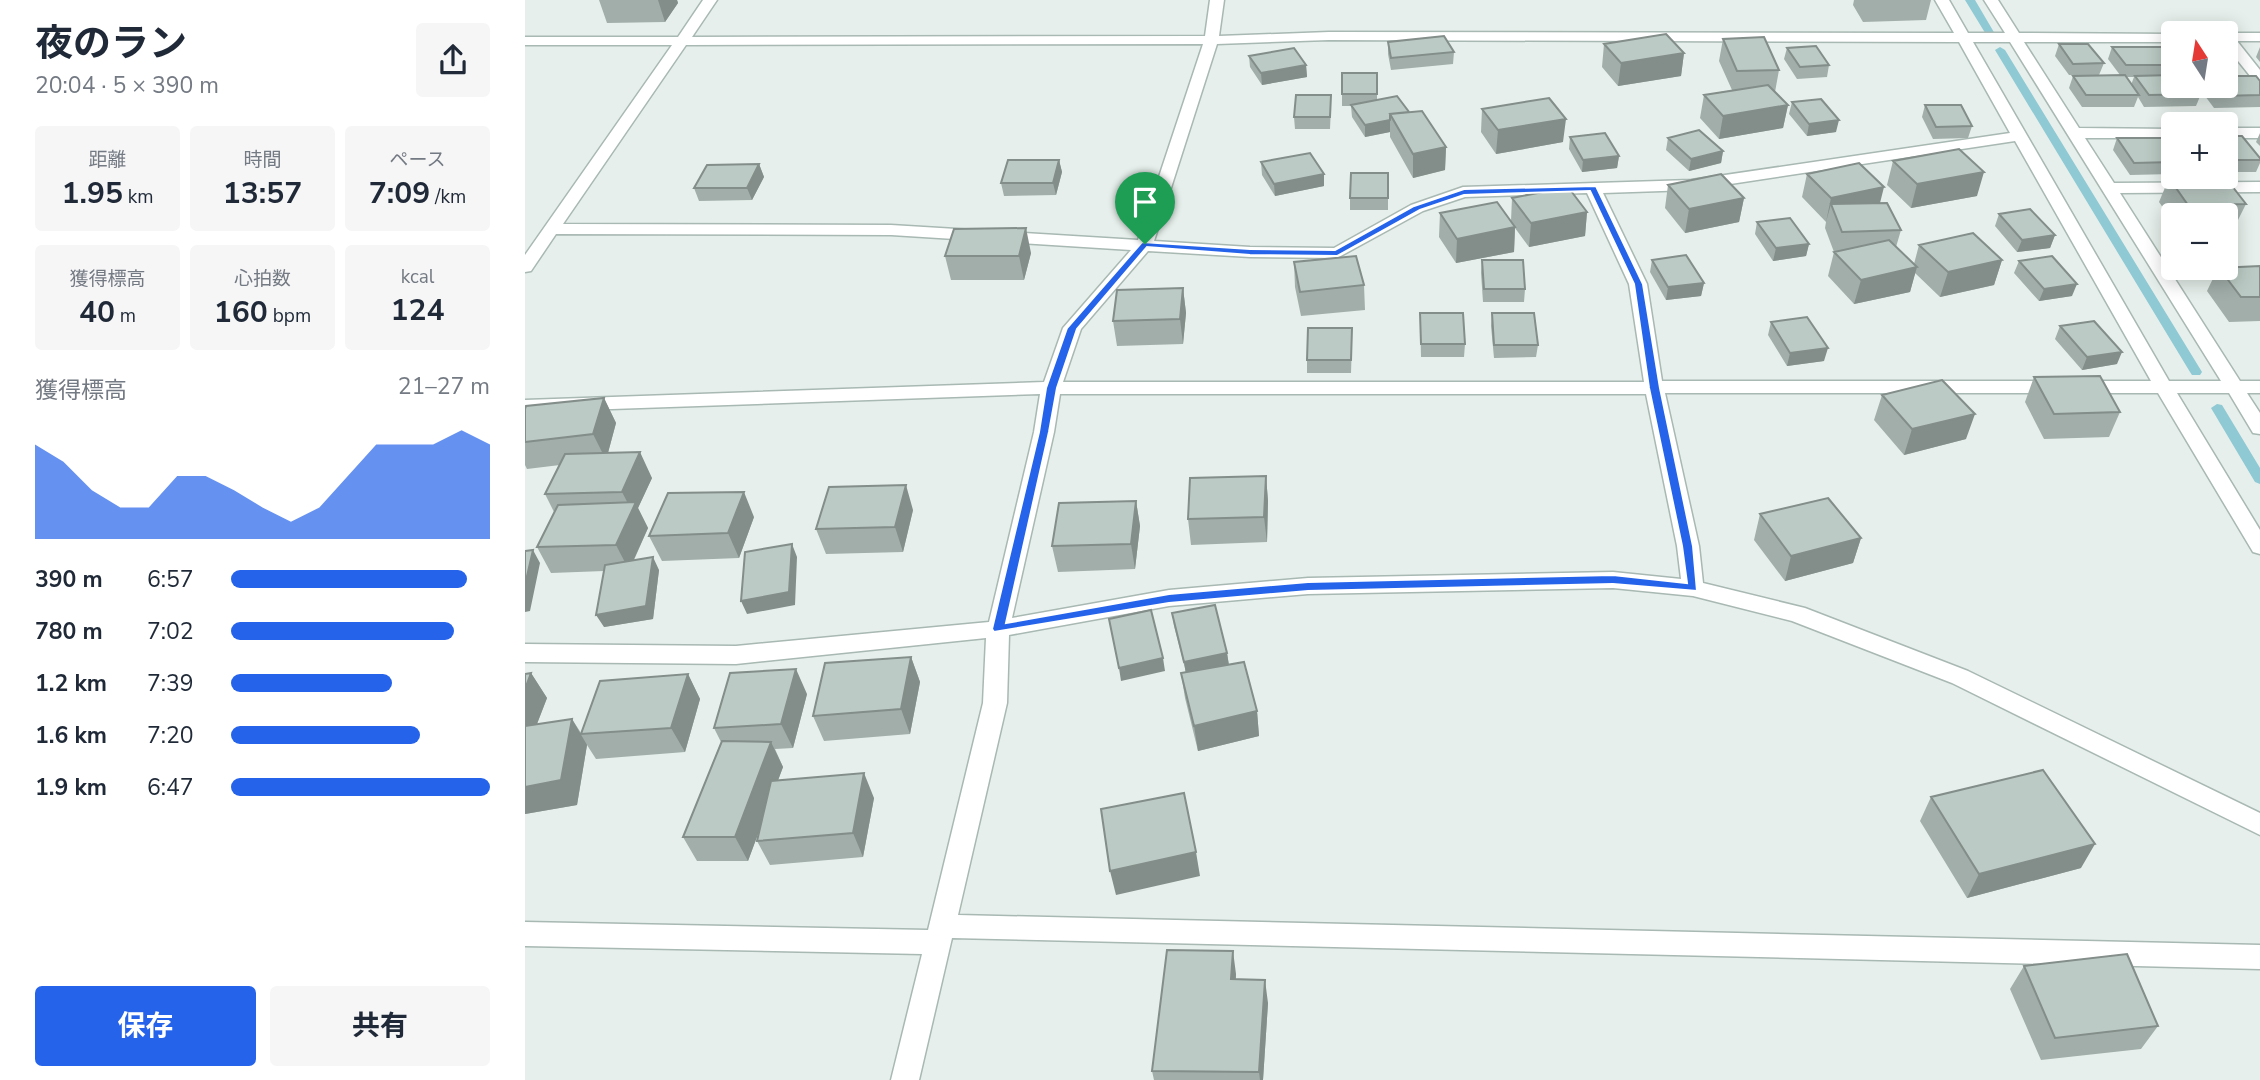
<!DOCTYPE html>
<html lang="ja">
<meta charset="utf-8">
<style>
:root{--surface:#fff;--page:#f6f6f7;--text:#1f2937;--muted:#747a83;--accent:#2563eb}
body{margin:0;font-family:"Nunito Sans","Noto Sans JP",sans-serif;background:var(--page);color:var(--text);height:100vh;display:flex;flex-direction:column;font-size:26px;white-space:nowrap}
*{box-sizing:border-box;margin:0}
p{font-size:23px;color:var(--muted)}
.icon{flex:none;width:38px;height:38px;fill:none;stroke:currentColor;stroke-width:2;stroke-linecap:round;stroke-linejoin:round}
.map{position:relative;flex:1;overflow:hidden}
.side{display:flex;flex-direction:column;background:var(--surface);width:525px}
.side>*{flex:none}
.needle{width:46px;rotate:348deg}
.controls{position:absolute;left:1636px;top:21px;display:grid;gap:14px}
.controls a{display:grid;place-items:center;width:77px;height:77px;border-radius:7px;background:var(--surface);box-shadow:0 4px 18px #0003;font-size:35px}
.pin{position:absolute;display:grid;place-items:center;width:60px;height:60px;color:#fff;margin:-72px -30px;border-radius:50% 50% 50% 0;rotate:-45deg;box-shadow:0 0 7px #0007}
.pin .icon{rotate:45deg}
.round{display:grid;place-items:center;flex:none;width:74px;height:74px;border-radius:7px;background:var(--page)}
.head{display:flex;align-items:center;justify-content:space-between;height:119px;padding:0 35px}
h1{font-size:38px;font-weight:700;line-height:52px}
.stats{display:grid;grid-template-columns:repeat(3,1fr);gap:10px;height:119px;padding:7px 35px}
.stats div{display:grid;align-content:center;border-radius:7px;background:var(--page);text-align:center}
.stats b{font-size:30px;font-weight:700}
.stats small{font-size:19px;font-weight:400}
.stats p{font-size:19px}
.chart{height:196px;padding:14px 35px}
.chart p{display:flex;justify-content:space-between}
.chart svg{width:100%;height:126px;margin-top:7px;fill:var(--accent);opacity:.7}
.action{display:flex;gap:14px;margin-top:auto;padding:14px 35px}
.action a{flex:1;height:80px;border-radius:7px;background:var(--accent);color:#fff;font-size:28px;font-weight:700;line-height:80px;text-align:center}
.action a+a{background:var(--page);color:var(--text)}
ul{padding:0 35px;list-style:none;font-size:23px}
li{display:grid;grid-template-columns:112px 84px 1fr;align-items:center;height:52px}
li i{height:18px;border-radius:9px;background:var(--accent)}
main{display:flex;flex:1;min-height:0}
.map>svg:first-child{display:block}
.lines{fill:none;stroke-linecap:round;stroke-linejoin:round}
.stream{fill:#8ec9d4;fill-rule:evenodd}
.minor-casing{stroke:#a8b8b2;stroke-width:3}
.minor{fill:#fff;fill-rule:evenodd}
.wall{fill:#a1aea9;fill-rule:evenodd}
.shaded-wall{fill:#838d89}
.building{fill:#bbcac4;stroke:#838d89;stroke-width:2}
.route{fill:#2563eb;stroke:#fff;stroke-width:2;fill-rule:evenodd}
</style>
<main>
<section class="side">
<div class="head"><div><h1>夜のラン</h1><p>20:04 · 5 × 390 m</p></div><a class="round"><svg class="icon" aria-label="share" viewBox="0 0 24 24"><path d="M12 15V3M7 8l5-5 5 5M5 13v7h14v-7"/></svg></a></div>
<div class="stats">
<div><p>距離</p><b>1.95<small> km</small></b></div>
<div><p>時間</p><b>13:57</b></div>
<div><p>ペース</p><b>7:09<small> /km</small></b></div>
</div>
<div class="stats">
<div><p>獲得標高</p><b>40<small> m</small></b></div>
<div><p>心拍数</p><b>160<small> bpm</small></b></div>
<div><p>kcal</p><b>124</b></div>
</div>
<div class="chart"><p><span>獲得標高</span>21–27 m</p>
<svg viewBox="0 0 160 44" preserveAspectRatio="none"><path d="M0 44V11L10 17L20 27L30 33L40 33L50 22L60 22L70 27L80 33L90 38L100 33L110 22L120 11L130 11L140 11L150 6L160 11V44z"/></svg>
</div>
<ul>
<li><b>390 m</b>6:57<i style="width:91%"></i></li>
<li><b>780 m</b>7:02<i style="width:86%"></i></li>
<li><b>1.2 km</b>7:39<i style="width:62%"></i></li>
<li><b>1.6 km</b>7:20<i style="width:73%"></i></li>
<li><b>1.9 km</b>6:47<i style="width:100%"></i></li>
</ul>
<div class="action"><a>保存</a><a>共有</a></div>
</section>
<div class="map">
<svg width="1735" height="1080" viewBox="0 0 1735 1080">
<rect width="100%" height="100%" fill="#e6efeb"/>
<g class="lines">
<path class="stream" d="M1440,0H1450L1470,34L1468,36H1462Z
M1475,47L1480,50L1677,372L1675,375H1667L1665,372L1470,50Z
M1692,404L1697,405L1735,468V484L1730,482L1686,408Z"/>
<defs>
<path id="minor" d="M178,0H192L167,37L680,36L685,0H699L694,36L804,32L1429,33L1410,0H1424L1443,33H1480L1459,0H1473L1494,33L1648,34V42H1499L1554,128L1648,129V138H1560L1589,183L1735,182V192L1595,193L1715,381H1735V393H1722L1735,413V434L1728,433L1704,393H1652L1735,530V554L1728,552L1633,393H1140L1174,546L1178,583L1280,608L1443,671L1735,813V835L1427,683L1267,621L1168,596L1088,588L783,594L644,606L484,635L482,703L433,915L1735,945V969L427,938L394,1080H366L397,954L0,946V922L403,930L458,703L461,638L211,664L0,662V644L211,646L464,622L509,432L515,394L0,412V400L519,382L538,328L606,250L366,235L31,234L6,271L0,272V255L147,45H0V37H153ZM804,40L1434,42L1485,133L1166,180L938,187L886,205L809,248L725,247L629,241L692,44ZM1448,42H1485L1696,381H1644ZM678,44L613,240L366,225L38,224L161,45ZM1490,141L1626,381H1137L1122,284L1078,193L1166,190ZM1062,193L1104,284L1119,382H538L556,329L623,251L725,257L812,258L898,211L940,197ZM535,394H1121L1152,546L1156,579L1088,572L783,578L644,590L487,618L529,432Z
M1699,33H1735V41H1712L1735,70V83L1730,82L1701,46Z
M1701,128H1735V138H1701Z"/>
</defs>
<use href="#minor" class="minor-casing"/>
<use href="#minor" class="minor"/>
</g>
<path class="wall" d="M74,0H152L153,3L140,22L82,23Z
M1329,0H1406L1401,20L1338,22L1328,5Z
M1198,39L1254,70L1250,92L1263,105L1258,128L1194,139L1175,118L1179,95L1207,90L1194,61Z
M863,42L929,52L928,64L866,70L863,54Z
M1079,44L1159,53L1156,76L1093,86L1077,67Z
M1534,44L1579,63L1574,75H1544L1530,56Z
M1587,47L1648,60V75L1676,94L1671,106L1619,107L1613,97L1609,107H1557L1544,88L1548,76L1595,75L1583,59ZM1601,77H1609L1606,85Z
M1735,47V62L1731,57Z
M1262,48L1304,65L1302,77L1272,79L1259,59Z
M724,56L781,65L782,77L737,85L725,67Z
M852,73V100L884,112L921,147L920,170L888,178L865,137V132L840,137L827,117L826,106H817V94Z
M1735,81V107L1689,108L1674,88L1675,86H1701Z
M1267,102L1311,132L1282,136L1264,114Z
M1400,105L1447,126L1443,138L1408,139L1397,117Z
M806,107L805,129H770L769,117Z
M957,109L1038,142L971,154L956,132Z
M1735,133V146L1731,142Z
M1701,136L1735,158V163L1731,172H1701Z
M1045,137L1094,156L1092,168L1057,172L1044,149Z
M1143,138L1198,151L1196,163L1164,171L1141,150Z
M1592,138L1648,142V174L1605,175L1588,150Z
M534,160L537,172L531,195L479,196L476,183Z
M1368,161L1452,196L1386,208L1362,185Z
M736,162L799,186L750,196L737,175Z
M234,164L239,177L227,200L174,201L169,188Z
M863,173V210H825V198Z
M1282,174L1355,203L1376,230L1371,247L1389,264L1394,245L1477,260L1469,285L1415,297L1390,273L1385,292L1329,304L1303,276L1309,252L1300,228L1301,222L1277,197Z
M1644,178L1721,204L1709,228H1701V215H1648V222L1634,202Z
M1143,185L1219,198L1214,222L1160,233L1140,208Z
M987,198L1062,212L1060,236L1004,247L990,228L989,252L931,263L914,237L915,213L986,221Z
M1474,214L1530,235L1525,248L1492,252L1470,226Z
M1232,222L1284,244L1281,256L1248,261L1230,234Z
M506,253L499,280H426L420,256Z
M957,260L1000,289L999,302H958L956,273Z
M1127,260L1179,283L1176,296L1141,300L1125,272Z
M1494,261L1547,296L1514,301L1489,273Z
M769,262L839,285L840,310L776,316L770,287Z
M1735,266V321L1704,322L1682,291L1693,268Z
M658,288L661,313L658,344L592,346L588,321Z
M895,313L940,344L939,357H896Z
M967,313L1013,345L1011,357L969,358L966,326Z
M1246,322L1299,361L1262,366L1243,335Z
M1535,326L1592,364L1557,370L1530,339Z
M827,341L826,373H782V360Z
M1509,377L1595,412L1584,437L1519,439L1500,402Z
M1357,395L1441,439L1379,455L1349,420Z
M79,398L91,423L83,453L127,478L113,508L123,528L109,560L134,570L128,619L79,627V571L26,573L12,547L29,512L20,494L35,465L2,469L0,465V409Z
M741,476L743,501L742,542L666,545L663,519Z
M611,501L615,526L610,569L533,572L527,546Z
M388,510L378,552L301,554L291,529Z
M1235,514L1336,538L1328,563L1260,581L1229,540Z
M229,517L214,558L137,561L124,536Z
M647,613L702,653L704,665L732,711L734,736L673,751L660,698L656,673L661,672L649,626Z
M386,657L395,682L385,734L299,741L288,716Z
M6,673L22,698L12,724L47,719L56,733L163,674L175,699L160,752L71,759L62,745L52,805L0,814Z
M282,694L268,748L250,749L258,767L253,780L349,798L338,857L245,865L232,841L234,831L223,861H172L158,837L196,742L189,728Z
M1406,797L1556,868L1442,898L1395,821Z
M1499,966L1633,1026L1616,1049L1516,1060L1485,989Z
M711,974V979L743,1003L738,1080H629L627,1071Z"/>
<path class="shaded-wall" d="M133,0H152L153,3L140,22Z
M1159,53L1156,76L1093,86L1096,63Z
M781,65L782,77L737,85L736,73Z
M1263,105L1258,128L1194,139L1198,116Z
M1041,119L1038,142L971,154L973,130Z
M865,120V132L840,137V125Z
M1314,120L1311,132L1282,136L1284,124Z
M921,147L920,170L888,178V154Z
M1198,151L1196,163L1164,171L1166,159Z
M1094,156L1092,168L1057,172L1058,160Z
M534,160L537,172L531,195L528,183Z
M234,164L239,177L227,200L222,188Z
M1459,172L1452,196L1386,208L1392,184Z
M799,174V186L750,196L749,184Z
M1359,187L1353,211L1306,204L1301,222L1306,198Z
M1219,198L1214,222L1160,233L1164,209Z
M1062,212L1060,236L1004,247L1006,223Z
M990,227L989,252L931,263L932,239Z
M501,228L506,253L499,280L494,256Z
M1530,235L1525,248L1492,252L1497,240Z
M1284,244L1281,256L1248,261L1251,248Z
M1477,260L1469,285L1415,297L1423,272Z
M1392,267L1385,292L1329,304L1336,280Z
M1179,283L1176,296L1141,300L1143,287Z
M1552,284L1547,296L1514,301L1519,289Z
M658,288L661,313L658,344L655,319Z
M1303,348L1299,361L1262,366L1265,353Z
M1597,352L1592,364L1557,370L1562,357Z
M79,398L91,423L81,460L68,434Z
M1450,414L1441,439L1379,455L1387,429Z
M115,452L127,478L113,508L123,528L104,570L91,545L107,511L97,492Z
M741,476L743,501L742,542L739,517Z
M381,485L388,510L378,552L370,527Z
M219,492L229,517L214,558L203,533Z
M611,501L615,526L610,569L606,544Z
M1336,538L1328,563L1260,581L1266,556Z
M267,544L272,557L270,605L222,614L216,601Z
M8,550L15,563L5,611L0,612V585Z
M128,557L134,570L128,619L79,627L71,615Z
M702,653L704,666L661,675L659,662Z
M386,657L395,682L385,734L376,709Z
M638,658L640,671L596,681L594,668Z
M271,669L282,694L268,748L256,724Z
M6,673L22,698L1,752L0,750V689Z
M163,674L175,699L160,752L146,728Z
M732,711L734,736L673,751L669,726Z
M47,719L62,745L52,805L0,814V787Z
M246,742L258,767L223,861L210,837Z
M339,773L349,798L338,857L328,833Z
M1570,844L1556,868L1442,898L1454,874Z
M671,852L675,876L591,895L585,871Z
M708,951L711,974L709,1002L706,979Z
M740,980L743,1003L738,1080H735L734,1072Z"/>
<path class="building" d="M1141,34L1159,53L1096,63L1079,44Z
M919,36L929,52L866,58L863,42Z
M1239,37L1254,70L1212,71L1198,39Z
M1534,44H1563L1579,63L1548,64Z
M1291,46L1304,65L1275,67L1262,48Z
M1587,47H1638L1648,60V65H1601Z
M769,48L781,65L736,73L724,56Z
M817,73H852V94H817Z
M1600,75L1614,95H1561L1548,76Z
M1648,75V86H1670L1676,94L1624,95L1610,76Z
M1701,76H1731L1735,81V95L1694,96L1687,86H1701Z
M1243,85L1263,105L1198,116L1179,95Z
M771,95H806L805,117H769Z
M872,96L884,112L865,114V120L840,125L826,105Z
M1024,98L1041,119L973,130L957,109Z
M1296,99L1314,120L1284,124L1267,102Z
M1400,105H1436L1447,126L1411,127Z
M897,111L921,147L888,154L865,114Z
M1174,130L1198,151L1166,159L1143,138Z
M1080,133L1094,156L1058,160L1045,137Z
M1701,136H1717L1735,158V160H1701Z
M1592,138H1645L1648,142V162L1609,163Z
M1434,149L1459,172L1392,184L1368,161Z
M785,153L799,174L749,184L736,162Z
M483,160H534L528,183H476Z
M1334,163L1359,187L1306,198L1282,174Z
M234,164L222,188H169L182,165Z
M826,173H863V198H825Z
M1196,174L1219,198L1164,209L1143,185Z
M1700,177L1721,204L1663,205L1644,178Z
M1043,187L1062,212L1006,223L987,198Z
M972,202L990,227L932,239L915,213Z
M1362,203L1376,230L1317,232L1306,204Z
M1505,209L1530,235L1497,240L1474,214Z
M1265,218L1284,244L1251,248L1232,222Z
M501,228L494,256H420L429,229Z
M1448,233L1477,260L1423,272L1394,245Z
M1364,240L1392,267L1336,280L1309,252Z
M1161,255L1179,283L1143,287L1127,260Z
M831,256L839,285L775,292L769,262Z
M1527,256L1552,284L1519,289L1494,261Z
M957,260H998L1000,289H959Z
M1735,266V297H1716L1694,268Z
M658,288L655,319L588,321L592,290Z
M895,313H938L940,344H896Z
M967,313H1009L1013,345H969Z
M1282,317L1303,348L1265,353L1246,322Z
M1569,321L1597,352L1562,357L1535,326Z
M783,328H827L826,360H782Z
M1575,376L1595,412L1529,414L1509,377Z
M1417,380L1450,414L1387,429L1357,395Z
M79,398L68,434L0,442V409L1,406Z
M115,452L97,492L20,494L40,454Z
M741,476L739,517L663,519L665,478Z
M381,485L370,527L291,529L304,487Z
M219,492L203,533L124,536L143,493Z
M1303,498L1336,538L1266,556L1235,514Z
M611,501L606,544L527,546L534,503Z
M111,502L91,545L12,547L33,505Z
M267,544L264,592L216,601L220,552Z
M8,550L0,585V551Z
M128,557L121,606L71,615L80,565Z
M690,605L702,653L659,662L647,613Z
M626,610L638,658L594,668L584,619Z
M386,657L376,709L288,716L300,663Z
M719,662L732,711L669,726L656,673Z
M271,669L256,724L189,728L205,673Z
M6,673L0,689V674Z
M163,674L146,728L56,734L75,681Z
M47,719L36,780L0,787V726Z
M197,741L246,742L210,837H158Z
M1518,770L1570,844L1454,874L1406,797Z
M339,773L328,833L232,841L246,781Z
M659,793L671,852L585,871L576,809Z
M642,950L708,951L706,979L740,980L734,1072L627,1071Z
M1602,954L1633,1026L1530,1038L1499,966Z"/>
<path class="route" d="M1071,186L1118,284L1135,388L1168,546L1172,591L1088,584L783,591L644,603L469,632L467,629L514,432L521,388L542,328L617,242L725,249L810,250L889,206L939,189ZM1065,191L1109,284L1124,388L1157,546L1162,583L1088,575L783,582L644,594L481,623L524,432L532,388L552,329L622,247L725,255L812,256L895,210L939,195Z"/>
</svg>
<div class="controls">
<a><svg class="needle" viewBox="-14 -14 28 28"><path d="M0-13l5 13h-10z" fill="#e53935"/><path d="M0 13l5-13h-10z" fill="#747a83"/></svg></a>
<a>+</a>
<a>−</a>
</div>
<div class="pin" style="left:620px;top:244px;background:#1e9e55"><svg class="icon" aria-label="arrive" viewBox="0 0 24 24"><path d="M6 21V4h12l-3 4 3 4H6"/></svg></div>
</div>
</main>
